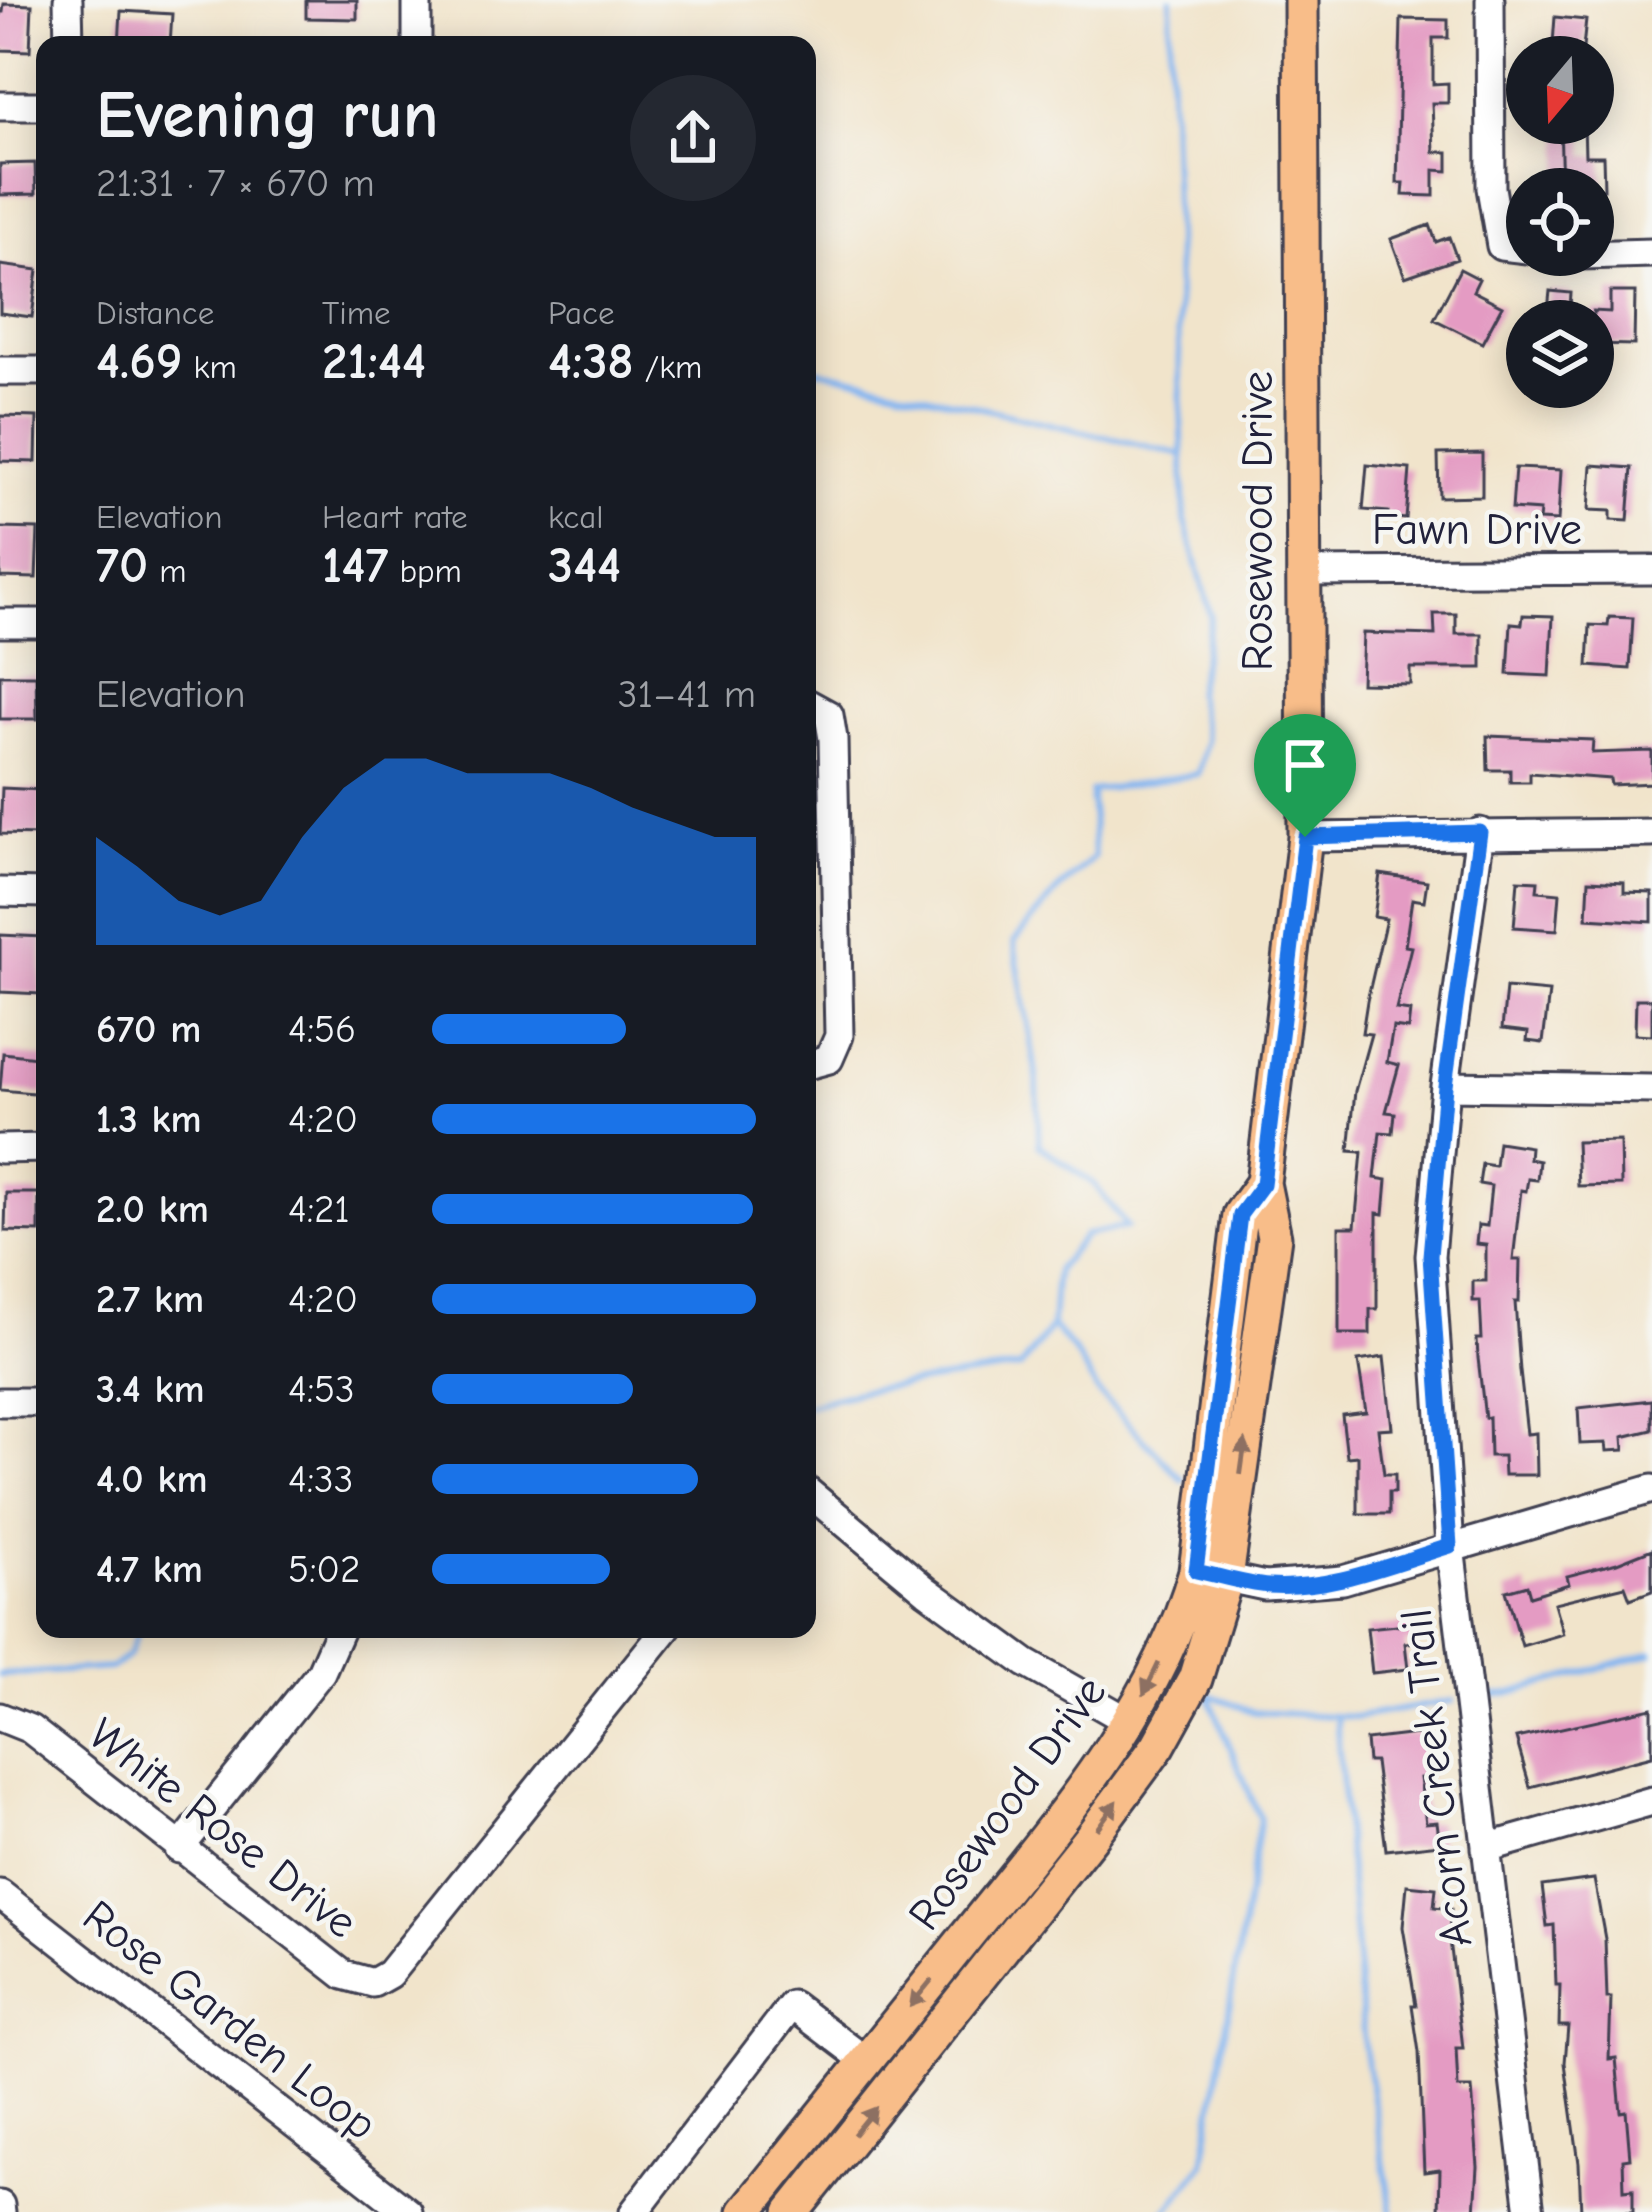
<!DOCTYPE html>
<meta charset="utf-8">
<style>
:root{--surface:#171b24;--page:#242831;--text:#f1f3f6;--muted:#9ea1a6;--accent:#1a73e8}
body{margin:0;font-family:"Comic Neue",sans-serif;background:var(--page);color:var(--text);height:100vh;display:flex;flex-direction:column;font-size:45px;white-space:nowrap}
*{box-sizing:border-box;margin:0}
p{font-size:39px;color:var(--muted)}
.icon{flex:none;width:66px;height:66px;fill:none;stroke:currentColor;stroke-width:2;stroke-linecap:round;stroke-linejoin:round}
.map{position:relative;flex:1;overflow:hidden}
.panel{position:absolute;left:36px;top:36px;width:780px;height:1602px;display:flex;flex-direction:column;background:var(--surface);border-radius:24px;box-shadow:0 6px 30px #0003}
.panel>*{flex:none}
.needle{width:78px;rotate:199deg}
.buttons{position:absolute;left:1506px;top:36px;display:grid;gap:24px}
.buttons a{display:grid;place-items:center;width:108px;height:108px;border-radius:50%;background:var(--surface);box-shadow:0 6px 30px #0003;font-size:60px}
.pin{position:absolute;display:grid;place-items:center;width:102px;height:102px;color:#fff;margin:-123px -51px;border-radius:50% 50% 50% 0;rotate:-45deg;box-shadow:0 0 12px #0007}
.pin .icon{rotate:45deg}
.round{display:grid;place-items:center;flex:none;width:126px;height:126px;border-radius:63px;background:var(--page)}
.summary{display:flex;align-items:center;justify-content:space-between;height:204px;padding:0 60px}
h1{font-size:66px;font-weight:800;line-height:90px}
.stats{display:grid;grid-template-columns:repeat(3,1fr);gap:18px;height:204px;padding:12px 60px}
.stats div{display:grid;align-content:center}
.stats b{font-size:51px;font-weight:800}
.stats small{font-size:33px;font-weight:400}
.stats p{font-size:33px}
.chart{height:336px;padding:24px 60px}
.chart p{display:flex;justify-content:space-between}
.chart svg{width:100%;height:216px;margin-top:12px;fill:var(--accent);opacity:.7}
ul{padding:0 60px;list-style:none;font-size:39px}
li{display:grid;grid-template-columns:192px 144px 1fr;align-items:center;height:90px}
li i{height:30px;border-radius:15px;background:var(--accent)}
.map>svg:first-child{display:block}
.lines{fill:none;stroke-linecap:round;stroke-linejoin:round}
.stream{stroke:#84b6f0;stroke-width:6}
.building{fill:#e49bc3}
.minor-casing{stroke:#413f51;stroke-width:33}
.major-casing{stroke:#413f51;stroke-width:39}
.minor{stroke:#fff;stroke-width:27}
.major{stroke:#f8bd89;stroke-width:33}
.oneway{fill:#8d7062}
.route-casing{stroke:#fff;stroke-width:24}
.route{stroke:#1a73e8;stroke-width:15}
.labels{text-anchor:middle;dominant-baseline:central;stroke-width:9;stroke-linejoin:round;paint-order:stroke}
.street-label{font-size:45px;fill:#22223b;stroke:#f6f6f2}
</style>
<div class="map">
<svg width="1652" height="2212" viewBox="0 0 1652 2212">
<rect width="100%" height="100%" fill="#f6f6f2"/>
<filter id="ink" filterUnits="userSpaceOnUse"><feTurbulence type="fractalNoise" baseFrequency=".00833" numOctaves="2"/><feDisplacementMap in="SourceGraphic" scale="24" xChannelSelector="R" yChannelSelector="G"/><feConvolveMatrix kernelMatrix="1 2 1 2 8 2 1 2 1" color-interpolation-filters="sRGB"/></filter>
<filter id="wash" filterUnits="userSpaceOnUse"><feTurbulence type="fractalNoise" baseFrequency=".004" numOctaves="4" result="noise"/><feDisplacementMap in="SourceGraphic" scale="48" xChannelSelector="R" yChannelSelector="G"/><feGaussianBlur stdDeviation="2.7" result="paint"/><feColorMatrix in="noise" values="0 0 0 0 0 0 0 0 0 0 0 0 0 0 0 0 0 1.4 0 .05"/><feComposite in="paint" operator="in"/></filter>
<g filter="url(#wash)">
<rect width="100%" height="100%" fill="#f1e4cb"/>
<g class="lines">
<path class="stream" d="M1171,0L1169,60L1185,520L1211,617L1196,693L1206,741L1198,774L1091,791L1094,857L1056,892L1014,942L1037,1078L1039,1145L1094,1184L1127,1227L1085,1235L1056,1270L1052,1326L1075,1353L1098,1392L1183,1480
M815,369L1183,455
M807,1405L861,1391L1020,1368L1052,1326
M0,1675L111,1668L129,1655L139,1629
M1208,1694L1254,1712L1358,1717L1453,1701
M1484,1697L1508,1694L1652,1653
M1336,1716L1364,2045L1392,2212
M1166,2212L1204,2163L1260,1818L1208,1694"/>
</g>
<g id="blocks">
<path class="building" d="M306,0H357V19L306,18Z
M4,4L32,5L30,51L0,50V12H3Z
M121,11L172,14L170,45H119Z
M1555,17L1586,20L1582,57H1552Z
M1401,19L1448,20V38H1433V84L1448,83V103H1432L1434,152H1448V171L1434,170V196L1403,195L1404,183H1397Z
M1560,123H1584L1585,156H1603L1604,189H1562Z
M35,163L36,194L0,195V164Z
M1430,225L1436,242L1449,237L1457,259L1405,277L1391,239Z
M0,265L38,270L32,317L0,313Z
M1460,269L1479,279L1473,291L1502,306L1482,343L1434,319Z
M1550,291L1571,293L1569,321H1547Z
M1610,292H1635L1634,345L1593,344V311L1610,312Z
M0,416L37,417L36,462L0,461Z
M1482,453V496L1439,497L1438,454Z
M1367,465L1410,469L1406,519L1388,517V512L1363,510Z
M1592,465L1632,468L1628,521L1611,520V511L1589,510Z
M1515,468L1561,470L1558,521L1539,520L1540,511L1512,509Z
M0,528L38,529L36,578L0,577Z
M1434,614H1456V634H1482V668H1410V684L1361,683L1363,633L1435,635Z
M1523,615L1553,616L1550,676L1508,674L1511,623L1522,624Z
M1609,617L1633,618L1630,669L1588,666L1590,625L1608,626Z
M0,675H36L37,719H0Z
M1487,736L1593,740L1592,753L1652,751V783L1611,785L1610,779L1530,773V782H1510V770H1488Z
M2,788L42,790L40,835L0,834Z
M1380,874L1427,881L1424,901L1412,899L1405,946L1411,947L1396,1009L1410,1011L1408,1029L1393,1027L1387,1062L1399,1065L1386,1112L1395,1113L1393,1133L1380,1132L1375,1178L1387,1180L1384,1214L1377,1213V1309H1370V1334H1339V1227H1355L1362,1152L1349,1151L1355,1091L1371,1034L1362,1033L1367,1001L1386,919L1374,917Z
M1518,880L1538,881L1537,891L1560,893L1557,930L1514,927Z
M1589,880L1624,882V892L1652,893V922L1587,918Z
M0,935L43,937L41,994L0,992Z
M1506,988L1549,992L1543,1043L1527,1041L1528,1032L1502,1029Z
M1636,999H1652V1035L1635,1034Z
M3,1053L45,1058V1094L0,1090Z
M1620,1141L1621,1185L1578,1186L1576,1142Z
M1498,1142L1530,1147L1529,1159L1539,1161L1537,1180L1528,1179L1526,1191L1521,1190L1513,1260H1520L1519,1302H1515L1520,1371L1527,1434L1536,1433L1537,1475H1504L1503,1456H1490L1489,1417L1485,1418L1478,1358L1477,1339H1482L1480,1301H1473V1281H1486V1245L1476,1244L1478,1225L1487,1226L1491,1186L1479,1184L1482,1164L1495,1166Z
M6,1193H39V1232L5,1231Z
M1384,1357L1392,1428L1378,1429L1384,1474H1395V1492H1389V1514H1358V1456L1347,1457L1342,1415L1366,1412L1358,1361Z
M1652,1400V1430L1623,1437L1624,1450L1607,1451L1606,1443L1580,1444L1578,1408Z
M1652,1549V1591L1630,1599L1625,1586L1554,1603L1563,1634L1522,1646L1506,1591L1527,1585L1530,1596L1569,1584L1567,1576L1617,1563Z
M1416,1623L1418,1642L1405,1643L1408,1669L1372,1673L1367,1628Z
M1652,1708V1756L1530,1787L1516,1738Z
M1425,1733L1430,1777L1420,1778L1426,1823L1437,1822L1440,1844L1386,1850L1375,1762H1368L1366,1740Z
M1594,1879L1605,1939L1607,1998H1611L1609,2059L1616,2058L1621,2112L1626,2111L1630,2158L1623,2159L1624,2190L1633,2189V2212H1581L1579,2163L1565,2063L1568,2026H1559L1560,1985H1556L1554,1925L1547,1926L1542,1886Z
M1407,1885L1436,1888L1434,1907L1451,1909L1449,1932L1463,2048H1456L1458,2088H1472L1478,2167L1475,2212H1439L1440,2170L1424,2172L1419,2052L1412,2005H1416L1403,1927Z"/>
</g>
</g>
<g filter="url(#ink)">
<use href="#blocks" fill-opacity="0" stroke="#413f51" stroke-width="3"/>
<g class="lines">
<defs>
<path id="minor" d="M68,0L69,45
M417,0V45
M1490,0L1491,188L1501,246L1527,249
M0,106H45
M1581,255L1652,253
M0,371H45
M1302,572L1652,570
M0,623H45
M807,703L829,715L833,739L839,1036L829,1059L807,1065
M1480,832L1445,1086L1430,1256L1450,1546L1530,2212
M1305,837L1652,833
M0,892L45,893
M1445,1086L1652,1089
M0,1149L45,1148
M0,1402H45
M807,1491L927,1591L1026,1663L1128,1721
M1209,1574L1265,1586L1343,1580L1652,1489
M0,1717L30,1729L344,1975L373,1983L389,1974L666,1629
M1486,1848L1652,1801
M179,1849L321,1672L340,1629
M0,1894L408,2212
M0,2205L1,2212
M634,2212L792,2005L866,2061"/>
<path id="major" d="M745,2212C820,2119 894,2026 969,1933C1058,1822 1156,1711 1196,1571L1240,1215L1263,1183
M792,2212L1091,1837L1158,1746L1195,1679L1226,1578L1274,1237L1263,1183L1305,837L1301,0"/>
</defs>
<use href="#minor" class="minor-casing"/>
<use href="#major" class="major-casing"/>
<use href="#minor" class="minor"/>
<use href="#major" class="major"/>
</g>
<defs><path id="oneway-solid" d="M-6-.8H1V-3.2L6.5 0L1 3.2V.8H-6Z" transform="scale(3)"/></defs>
<g class="oneway">
<use href="#oneway-solid" transform="translate(1243 1457) rotate(-82)"/>
<use href="#oneway-solid" transform="translate(1151 1679) rotate(116)"/>
<use href="#oneway-solid" transform="translate(1107 1815) rotate(-54)"/>
<use href="#oneway-solid" transform="translate(921 1993) rotate(129)"/>
<use href="#oneway-solid" transform="translate(865 2121) rotate(-51)"/>
</g>
</g>
<g class="lines" filter="url(#ink)">
<defs>
<path id="route" d="M1480,832L1445,1086L1430,1256L1450,1546C1391,1564 1332,1590 1269,1586C1245,1584 1220,1576 1196,1571L1240,1215L1263,1184L1305,837Z"/>
</defs>
<use href="#route" class="route-casing"/>
<use href="#route" class="route"/>
</g>
<g class="labels">
<g class="street-label">
<text transform="translate(1257 521) rotate(-90)">Rosewood Drive</text>
<text x="1477" y="529">Fawn Drive</text>
<text transform="translate(1436 1778) rotate(-97)">Acorn Creek Trail</text>
<text transform="translate(1007 1803) rotate(-54)">Rosewood Drive</text>
<text transform="translate(223 1828) rotate(38)">White Rose Drive</text>
<text transform="translate(230 2020) rotate(38)">Rose Garden Loop</text>
</g>
</g>
</svg>
<div class="buttons">
<a><svg class="needle" viewBox="-14 -14 28 28"><path d="M0-13l5 13h-10z" fill="#e53935"/><path d="M0 13l5-13h-10z" fill="#9ea1a6"/></svg></a>
<a><svg class="icon" aria-label="locate" viewBox="0 0 24 24"><circle cx="12" cy="12" r="6"/><path d="M12 2v4M12 18v4M2 12h4M18 12h4"/></svg></a>
<a><svg class="icon" aria-label="layers" viewBox="0 0 24 24"><path d="M12 4l9 5-9 5-9-5zM3 14l9 5 9-5"/></svg></a>
</div>
<div class="pin" style="left:1305px;top:837px;background:#1e9e55"><svg class="icon" aria-label="arrive" viewBox="0 0 24 24"><path d="M6 21V4h12l-3 4 3 4H6"/></svg></div>
<section class="panel">
<div class="summary"><div><h1>Evening run</h1><p>21:31 · 7 × 670 m</p></div><a class="round"><svg class="icon" aria-label="share" viewBox="0 0 24 24"><path d="M12 15V3M7 8l5-5 5 5M5 13v7h14v-7"/></svg></a></div>
<div class="stats">
<div><p>Distance</p><b>4.69<small> km</small></b></div>
<div><p>Time</p><b>21:44</b></div>
<div><p>Pace</p><b>4:38<small> /km</small></b></div>
</div>
<div class="stats">
<div><p>Elevation</p><b>70<small> m</small></b></div>
<div><p>Heart rate</p><b>147<small> bpm</small></b></div>
<div><p>kcal</p><b>344</b></div>
</div>
<div class="chart"><p><span>Elevation</span>31–41 m</p>
<svg viewBox="0 0 160 44" preserveAspectRatio="none"><path d="M0 44V22L10 28L20 35L30 38L40 35L50 22L60 12L70 6L80 6L90 9L100 9L110 9L120 12L130 16L140 19L150 22L160 22V44z"/></svg>
</div>
<ul>
<li><b>670 m</b>4:56<i style="width:60%"></i></li>
<li><b>1.3 km</b>4:20<i style="width:100%"></i></li>
<li><b>2.0 km</b>4:21<i style="width:99%"></i></li>
<li><b>2.7 km</b>4:20<i style="width:100%"></i></li>
<li><b>3.4 km</b>4:53<i style="width:62%"></i></li>
<li><b>4.0 km</b>4:33<i style="width:82%"></i></li>
<li><b>4.7 km</b>5:02<i style="width:55%"></i></li>
</ul>
</section>
</div>
